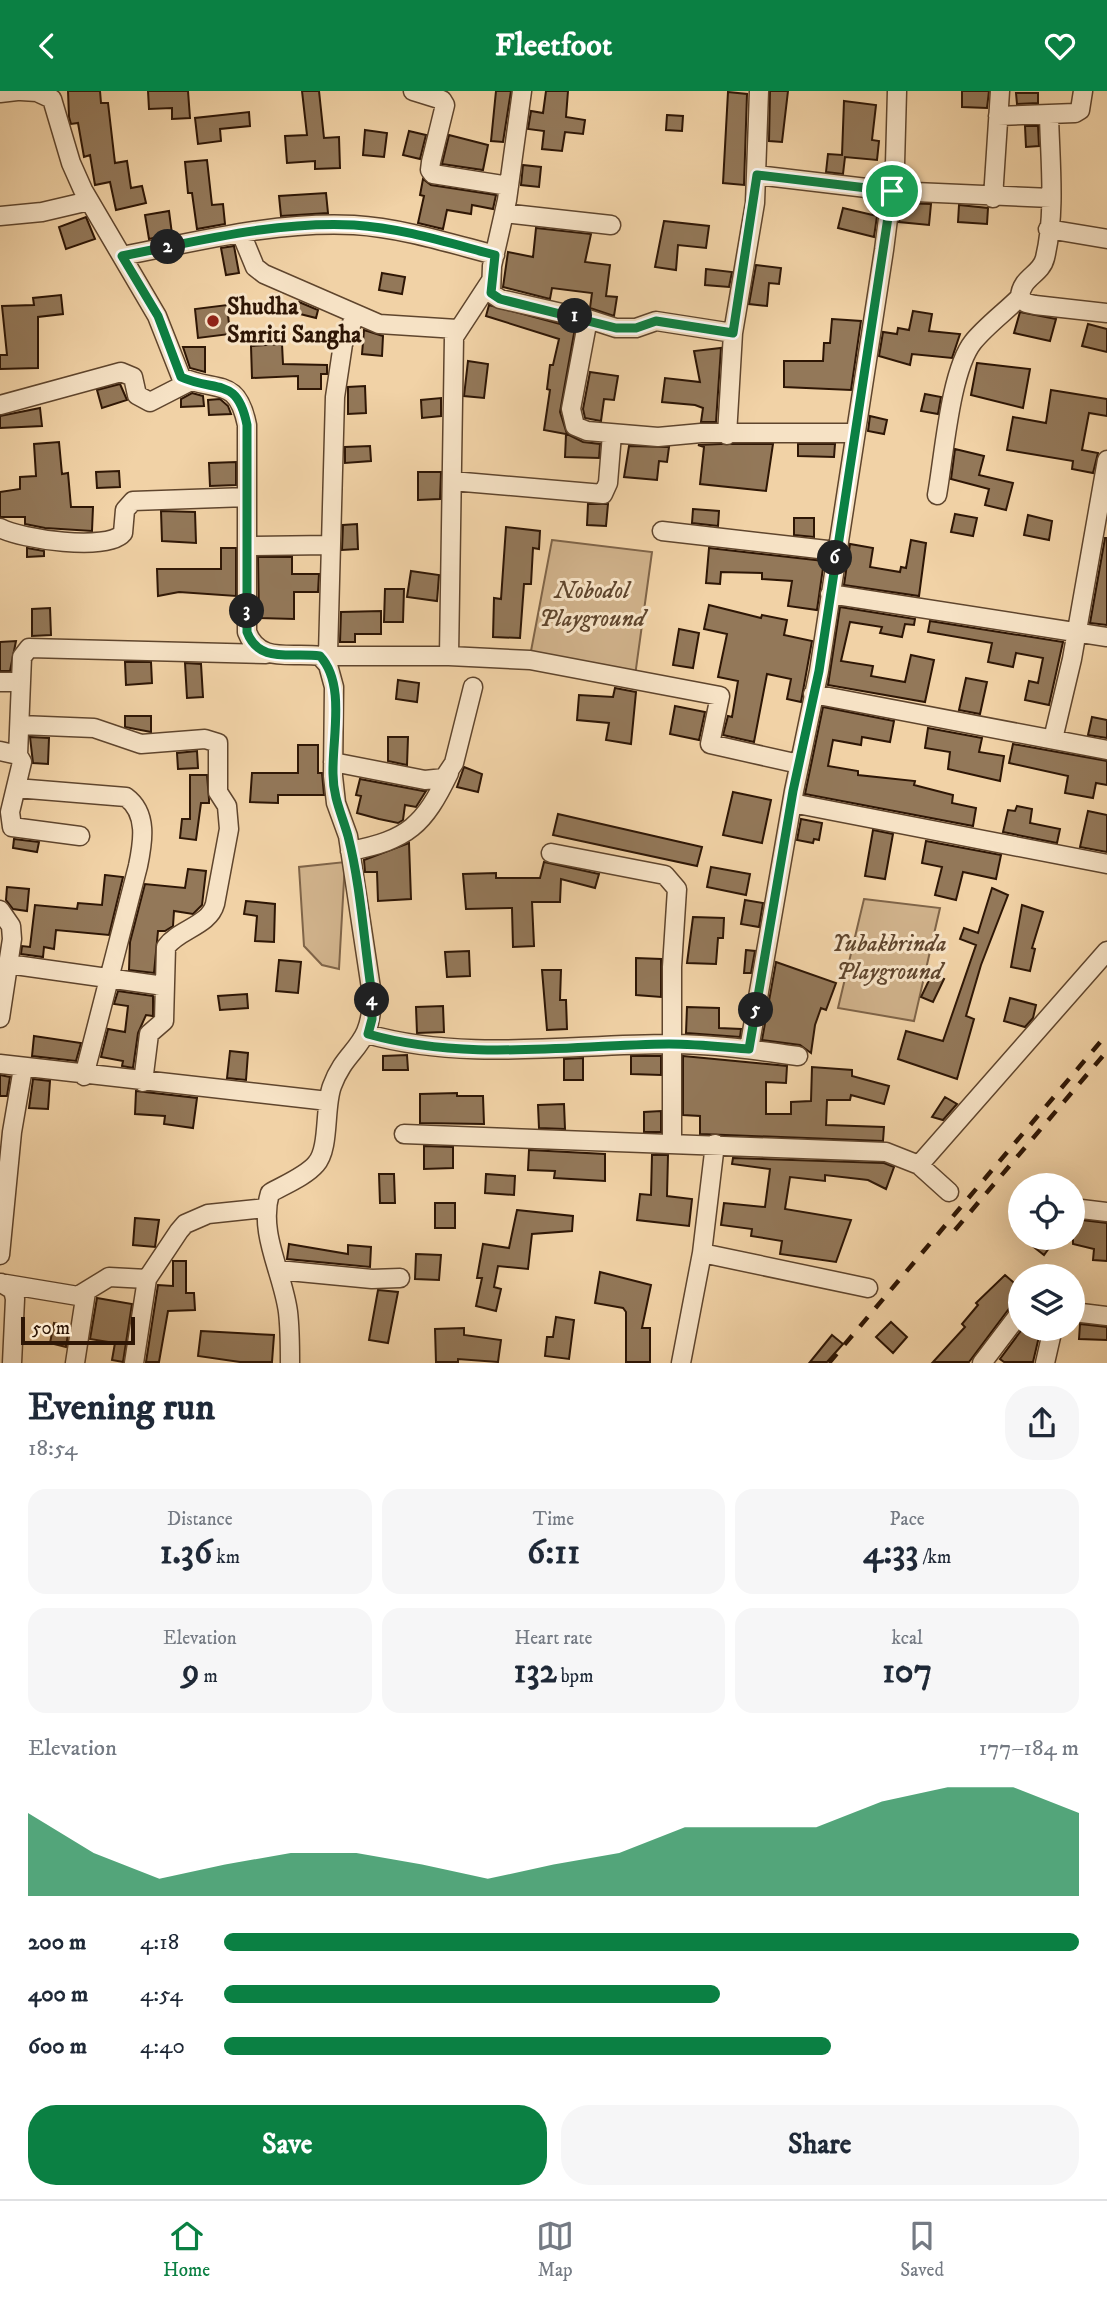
<!DOCTYPE html>
<meta charset="utf-8">
<style>
:root{--surface:#fff;--page:#f6f6f7;--text:#1f2937;--muted:#747a83;--line:#e0e1e3;--accent:#0b8043}
body{margin:0;font-family:"IM FELL DW Pica",serif;background:var(--page);color:var(--text);height:100vh;display:flex;flex-direction:column;font-size:26px;white-space:nowrap}
*{box-sizing:border-box;margin:0}
p{font-size:23px;color:var(--muted)}
.icon{flex:none;width:38px;height:38px;fill:none;stroke:currentColor;stroke-width:2;stroke-linecap:round;stroke-linejoin:round}
.map{position:relative;height:1272px;overflow:hidden}
.sheet{display:flex;flex-direction:column;background:var(--surface);flex:1}
.sheet>*{flex:none}
.fabs{position:absolute;left:1008px;top:1082px;display:grid;gap:14px}
.fabs a{display:grid;place-items:center;width:77px;height:77px;border-radius:50%;background:var(--surface);box-shadow:0 7px 28px #0002;font-size:35px}
.scale{position:absolute;left:21px;bottom:18px;width:114px;box-sizing:border-box;padding-left:7px;border:4px solid #2e1605;border-top:0;font-size:19px;line-height:24px;white-space:nowrap;color:#2e1605;-webkit-text-stroke:5px #f6e2c5;paint-order:stroke}
.pin{position:absolute;display:grid;place-items:center;width:60px;height:60px;color:#fff;margin:-30px;border:4px solid #fff;border-radius:50%;box-shadow:0 2px 7px #0007}
.km{position:absolute;width:35px;height:35px;margin:-18px;border-radius:50%;background:#222;color:#fff;font-size:19px;line-height:35px;text-align:center}
.round{display:grid;place-items:center;flex:none;width:74px;height:74px;border-radius:28px;background:var(--page)}
.head{display:flex;align-items:center;justify-content:space-between;height:119px;padding:0 28px}
h1{font-size:38px;font-weight:700;line-height:52px}
.metrics{display:grid;grid-template-columns:repeat(3,1fr);gap:10px;height:119px;padding:7px 28px}
.metrics div{display:grid;align-content:center;border-radius:18px;background:var(--page);text-align:center}
.metrics b{font-size:35px;font-weight:700}
.metrics small{font-size:19px;font-weight:400}
.metrics p{font-size:19px}
.chart{height:196px;padding:14px 28px}
.chart p{display:flex;justify-content:space-between}
.chart svg{width:100%;height:126px;margin-top:7px;fill:var(--accent);opacity:.7}
.action{display:flex;gap:14px;margin-top:auto;padding:14px 28px}
.action a{flex:1;height:80px;border-radius:28px;background:var(--accent);color:#fff;font-size:28px;font-weight:700;line-height:80px;text-align:center}
.action a+a{background:var(--page);color:var(--text)}
ul{padding:0 28px;list-style:none;font-size:23px}
li{display:grid;grid-template-columns:112px 84px 1fr;align-items:center;height:52px}
li i{height:18px;border-radius:9px;background:var(--accent)}
header{display:flex;justify-content:space-between;align-items:center;height:91px;padding:0 28px;background:var(--accent);color:#fff;font-size:32px;font-weight:700}
.dock{display:flex;justify-content:space-around;align-items:center;height:98px;border-top:2px solid var(--line);background:var(--surface);font-size:19px;color:var(--muted)}
.dock a{display:grid;justify-items:center;gap:4px}
.dock .current{color:var(--accent)}
.map>svg:first-child{display:block}
.green{fill:#d0b28b;stroke:#7f6448;stroke-width:2}
.building{fill:#937859;stroke:#2e1605;stroke-width:2}
.lines{fill:none;stroke-linecap:round;stroke-linejoin:round}
.minor-casing{stroke:#5f452d;stroke-width:21}
.minor{stroke:#f6e2c5;stroke-width:18}
.rail{stroke:#2e1605;stroke-width:4.5;stroke-dasharray:12 12;stroke-linecap:butt}
.route-casing{stroke:#fff;stroke-width:14}
.route{stroke:#0b8043;stroke-width:9}
.poi-dot{fill:#8f2418;stroke:#f6e2c5;stroke-width:2.5}
.labels{text-anchor:middle;dominant-baseline:central;stroke-width:6;stroke-linejoin:round;paint-order:stroke}
.poi-label{font-size:24px;font-weight:bold;fill:#2e1605;stroke:#f6e2c5;text-anchor:start}
.park-label{font-size:24px;font-style:italic;fill:#5f452d;stroke:#f6e2c5}
</style>
<header><svg class="icon" aria-label="back" viewBox="0 0 24 24"><path d="M15 5l-7 7 7 7"/></svg>Fleetfoot<svg class="icon" aria-label="heart" viewBox="0 0 24 24"><path d="M12 20l-8-8c-3-5 5-10 8-4 3-6 11-1 8 4z"/></svg></header>
<div class="map">
<svg width="1107" height="1272" viewBox="0 0 1107 1272">
<rect width="100%" height="100%" fill="#f1d2a6"/>
<filter id="stains"><feTurbulence type="fractalNoise" baseFrequency=".00286" numOctaves="4"/><feColorMatrix values="0 0 0 0 .2 0 0 0 0 .09 0 0 0 0 .02 0 0 0 .5 -.17"/></filter>
<radialGradient id="worn" r=".72"><stop offset=".6" stop-color="#630" stop-opacity="0"/><stop offset="1" stop-color="#630" stop-opacity=".3"/></radialGradient>
<path class="green" d="M552,449L652,461L635,585L531,560Z
M345,771L339,878L322,874L304,855L299,776Z
M864,808L940,817L914,930L838,917Z"/>
<path class="building" d="M68,0H100L101,12H108L115,72L127,70L131,97L142,95L146,112L116,119L110,91L95,94L90,64L84,66L78,32L71,33L69,26Z
M148,0H188L190,27L172,28V17L149,18Z
M302,0H319L324,47L339,46L340,77L315,78V70L287,72L285,45L307,44Z
M496,0H511L503,51L491,50Z
M546,0H568L566,26L585,29L583,43L565,41L562,60L542,58L544,40L528,38L531,20L543,22Z
M770,0H788L782,51L769,50Z
M962,0H989L987,17L962,16Z
M728,1L747,3L744,94L723,92Z
M1016,2H1038V12L1017,13Z
M844,10L876,14L872,49L879,50L877,69L845,66L843,83L826,81L828,63L842,64Z
M249,21L250,35L220,38L221,50L198,53L195,27Z
M667,24L683,25L682,40L666,39Z
M1025,35H1038L1039,55L1026,56Z
M365,39L387,42L384,66L363,64Z
M409,40L426,44L420,68L403,64Z
M449,44L488,54L483,79L442,73Z
M207,69L212,114L223,113L225,133L197,138L192,102H188L185,71Z
M523,74L541,76L539,96L521,94Z
M423,88L431,94L496,104L493,118L472,114L471,123L447,119L443,138L418,132L424,105L420,104Z
M326,102L328,122L281,125L279,105Z
M902,112L931,113L929,134L899,131Z
M959,114L988,117L987,133L958,131Z
M843,117L877,125L874,146L838,137Z
M169,120L172,143L149,148L145,124Z
M86,126L95,148L66,158L59,136Z
M664,130L709,135L706,157L678,154L676,179L655,176Z
M536,137L591,143L585,171L610,174L606,205L617,206L614,225L590,217L592,202L552,197L550,208L503,196L508,161L533,166Z
M234,155L239,182L226,184L221,157Z
M756,174L781,177L779,193L769,192L767,215L749,213Z
M706,178L732,181L729,196L705,194Z
M382,182L405,186L402,203L379,199Z
M61,204L63,223L38,226V277L0,278V264H7L2,215L34,214L33,207Z
M299,211L318,219L316,227L296,222Z
M227,214L230,243L198,247L195,218Z
M489,214L575,237L560,321L567,343L583,351L600,353L599,367L565,366L566,343L544,339L550,299L547,298L550,274H553L559,248L486,225Z
M913,220L932,223L929,240L960,243L952,267L912,263L910,274L879,265L883,241L897,243L898,237L909,239Z
M1020,221L1056,228L1050,250L1014,242Z
M832,228L861,230L851,299L784,296V270H823L824,252H830Z
M1088,233L1107,238V261L1082,255Z
M364,239L383,245L382,265L362,263Z
M282,253L283,273L327,274V283H321V298H298V285L252,287L251,255Z
M183,256H205V281L190,277Z
M721,257L716,331H701L703,317L695,314L662,311L665,287L700,291L694,260Z
M468,270L488,273L484,307L464,305Z
M977,272L1030,278L1023,317L971,304Z
M590,281L618,285L614,309L604,308L601,330L585,327L583,318Z
M120,293L127,309L102,317L97,299Z
M365,295L366,322L348,323V296Z
M1051,299L1107,308V325L1089,322L1082,359L1098,362L1093,382L1072,378L1073,370L1007,359L1013,326L1046,332Z
M192,302L203,305L204,315L181,316V308Z
M925,303L941,306L938,323L921,320Z
M441,307V325L422,327L421,309Z
M220,308L228,315L231,323L209,324L208,309Z
M40,317L42,335L0,337V325Z
M870,325L887,329L884,343L868,340Z
M59,351L62,383L68,382L71,416H93L92,440L45,437L25,433V426H0V401L20,398V386L36,385L34,353Z
M721,353H773L766,400L700,393L704,356L698,354Z
M798,353H835L834,366L798,365Z
M370,355L371,370L345,372V356Z
M629,355L669,356L667,371L659,370L657,389L624,386Z
M955,358L984,365L979,384L1013,392L1006,419L985,414L989,398L951,388Z
M236,371V394L210,395L209,372Z
M119,380L120,396L97,397L96,381Z
M418,381H441L440,408L418,409Z
M588,413H608L606,435L587,434Z
M693,418L719,420L718,435L692,432Z
M161,420L195,421L196,452L162,450Z
M955,423L977,427L973,445L951,441Z
M1028,424L1052,430L1049,449L1024,444Z
M794,427H814V446L794,444Z
M357,433L358,458L342,459L343,434Z
M506,436L540,440L539,458L533,457L531,493H524L520,547L493,546L494,507L501,508Z
M1105,447H1107V534L1090,532Z
M911,449L926,452L919,505L844,494L850,453L873,457L870,476L900,481L901,476L906,477Z
M27,457L44,460V465L27,466Z
M221,457H236V505L179,501L158,505L157,478H221Z
M709,457L824,470L817,519L788,515L792,490L762,488V482L721,481L720,493L706,492Z
M258,466H292V483H319L318,501H294V528L259,527Z
M411,480L439,484L437,510L407,506Z
M385,498H404L403,531H384Z
M709,514L761,527L762,524L787,529L784,544L812,550L801,611L787,608L791,588L767,583L754,651L723,644L728,625L732,626L738,590L718,586L727,543L704,538Z
M840,516L915,528L914,534L905,533L902,546L880,542L882,536L850,531L841,570L873,575L871,585L905,591L911,564L934,569L925,611L828,594Z
M50,517L51,544L32,545V518Z
M381,520V543H355V551H340L341,521Z
M930,530L1063,551L1049,614L1025,609L1029,590L1038,592L1043,567L1016,562L1013,576L988,571L992,552L928,541Z
M679,538L699,542L693,577L673,574Z
M16,550L10,580H0V551Z
M125,571H151L152,592L126,594Z
M185,572L201,573L203,606L187,607Z
M966,587L987,591L980,623L959,619Z
M398,589L419,592L417,611L396,608Z
M615,597L636,601L631,653L606,649L609,632L577,629L579,604L613,606Z
M675,615L705,621L699,649L670,643Z
M823,616L894,630L890,651L862,646L861,654L833,649L828,675L858,680V684L915,690L914,694L953,704L952,712L976,717L973,735L805,703Z
M125,625H151V641L125,636Z
M1092,626L1107,629V647L1088,644Z
M928,637L982,647L979,661L1004,665L1000,690L948,678L950,661L925,657Z
M30,646L49,647L48,673L33,672Z
M388,646H408L407,674L388,670Z
M1013,653L1107,670V694L1096,692L1093,707L1065,702L1068,685L1009,672Z
M298,654H318V682H322L324,704H278V712L250,711L252,682H298Z
M197,660L198,677L178,678L177,662Z
M464,676L482,683L478,701L457,696Z
M190,684H207L209,708V712H201L196,749L180,747L182,728H190Z
M360,688L423,700H426L416,716L405,714L403,729L398,732L379,728L357,722L361,705L356,704Z
M733,701L771,709L762,752L723,744Z
M1017,715L1032,718L1030,732L1060,738L1057,752L1003,741L1008,719L1015,720Z
M1088,720L1107,724V761L1080,756Z
M558,723L702,756L697,775L553,744Z
M801,728L822,732L819,749L814,748L813,752L797,749Z
M873,739L893,743L885,788L865,785Z
M14,748L39,751L37,761L13,757Z
M926,750L1001,764L996,788L963,781L956,809L935,804L942,776L922,772Z
M409,752L411,808L378,810L377,781H365L364,769Z
M544,771L599,783L595,797L561,788L560,811H532L534,855L513,856L512,817L466,818L463,783L496,782V787H540Z
M711,776L750,783L746,804L707,796Z
M188,778L206,780L202,814L193,823L174,820L173,835L165,840H158L154,882L129,879L130,851L145,793L185,797Z
M105,784L123,786L109,844L56,839L54,858L44,856L43,866L21,863L22,855L30,856L35,814L77,818L78,812L102,814Z
M7,796L29,798L27,820L13,818L6,809Z
M992,797L1008,804L981,874L966,925L974,928L957,988L898,968L906,940L943,950L976,854L960,848L964,837L978,842Z
M745,809L763,812L759,836L741,833Z
M246,810L275,813L274,851L255,850L257,825L244,823Z
M1022,814L1043,821L1032,857L1035,858L1030,880L1011,876Z
M693,826L724,827L723,847H718L716,873L687,872Z
M746,859L755,860L751,882H744Z
M469,860L470,885L447,886L445,861Z
M636,867L661,868V906L636,904Z
M279,869L301,871L298,902L276,900Z
M776,871L836,892L826,919L821,917L815,934L811,962L800,954L762,949Z
M542,879H561L560,909H566L567,938L547,939Z
M932,883L944,888L933,911L921,906Z
M118,900L153,905V925L146,924L138,942L133,977L122,975L123,970L101,966L108,938L125,941L128,915L114,913Z
M247,903L248,917L220,919L218,905Z
M1010,907L1036,914L1033,927L1025,936L1004,930Z
M443,915L444,941L417,942L416,916Z
M687,916L719,917V937L741,938L740,946L686,942Z
M34,945L81,952L76,970L32,965Z
M230,960L248,962L246,989L227,987Z
M407,964L408,979H383V965Z
M631,965H661V984L631,983Z
M683,965L787,975L786,992L766,991V1023H791V1011L811,1010L812,976L852,979V985L889,995L884,1013L851,1004L850,1009H827L826,1034L884,1036L883,1050L700,1043V1025L683,1024Z
M583,967V989H564V968Z
M0,984L10,986L7,1005H0Z
M33,988L50,990L48,1018L29,1017Z
M136,1000L197,1007L193,1037L164,1033L165,1025L135,1023Z
M457,1002V1005H483L484,1033L420,1032V1003Z
M945,1006L957,1013L943,1029L932,1026Z
M564,1013L565,1038L539,1037L538,1014Z
M661,1020V1041H644V1021Z
M424,1055L453,1056V1077L424,1078Z
M529,1059L605,1063V1090L554,1087L555,1080L528,1079Z
M652,1064H668L667,1105L692,1108L689,1135L637,1129L640,1103L651,1104Z
M733,1067L884,1072L894,1076L886,1098L868,1089L825,1084V1090L790,1086L785,1118L851,1129L836,1171L780,1163L782,1150L751,1145L752,1138L721,1134L724,1112L765,1116L770,1078L732,1073Z
M379,1083H394L395,1112H380Z
M486,1083L515,1085L514,1104L485,1102Z
M435,1112H455V1137H435Z
M517,1119L573,1125L572,1140L532,1143L528,1178L498,1175L494,1196L501,1198L496,1220L476,1215L482,1187H477L483,1153L509,1157Z
M135,1127L159,1129L155,1156L133,1154Z
M1073,1128L1107,1132V1170L1093,1169L1094,1158L1073,1153Z
M1021,1146H1043L1052,1153L1044,1164Z
M289,1153L348,1163V1154L371,1156L370,1176L287,1168Z
M416,1163L441,1164L439,1189L415,1188Z
M173,1170H186V1202H194L195,1219L168,1220L159,1271H146L158,1194L173,1195Z
M600,1181L651,1194L642,1237H650V1271H626V1221L623,1217L595,1212Z
M1005,1184L1020,1197V1211L1011,1215L969,1271H933L965,1236L962,1233L978,1214L976,1212Z
M378,1199L398,1201L388,1252L369,1249Z
M97,1207L132,1213L123,1271L112,1269L115,1252L90,1248Z
M556,1226L574,1229L569,1268L545,1265L547,1246H553Z
M891,1231L907,1246L893,1262L876,1246Z
M54,1232L69,1236L66,1256L50,1252Z
M1080,1233L1107,1236V1249L1079,1248Z
M464,1237V1244L501,1249L498,1271L458,1268V1271H436L435,1238Z
M1023,1237H1041L1033,1271H1004L1000,1268Z
M201,1240L274,1244L272,1271H240L198,1265Z
M832,1244L843,1253L827,1271H810Z"/>
<g class="lines">
<defs>
<path id="minor" d="M21,0L37,1L52,8L71,72L83,99L157,225L181,286C217,302 237,285 247,334V541C259,573 291,561 320,565L328,574L334,596L333,685L336,712L348,745L372,904C372,959 347,954 332,995C324,1016 330,1058 316,1073C306,1085 284,1094 270,1102C258,1142 283,1182 288,1221C290,1238 290,1255 290,1272
M413,0L442,9L445,14L431,71L430,79L433,83L509,95
M522,0L507,109L492,175L491,202L500,208L588,228L571,318L575,335L587,340L658,346L701,342H854
M0,2L17,0
M1049,24C1050,70 1056,121 1045,167C1041,184 1021,186 1020,206L1026,212L1035,214L1107,222
M998,25L1075,22L1080,19L1083,0
M757,84L892,100L1051,107
M993,107L1000,0
M504,122L611,134
M0,125L42,121L89,110
M1048,138L1107,148
M241,142L255,176L264,183L379,233L457,238
M122,165C199,150 276,130 354,134C402,137 449,152 495,164
M588,228L616,237H636L656,230L733,242
M0,314L121,281L133,286L137,304L150,311L191,290
M727,344L733,242L755,112L759,0
M452,390L603,403L608,392L612,343
M937,404C944,366 950,280 973,251C986,235 1005,221 1020,206
M0,437C20,448 108,461 123,442L125,419L133,410L247,406
M662,440L836,460
M247,455L329,454
M830,503L1107,546
M328,563L335,306L343,253L355,225
M320,565H449L454,246L490,191
M449,565L530,569L720,605L710,653L799,673
M0,591H21
M813,603L1107,659
M20,634L94,637L141,653L205,648L218,652V701L227,715L229,738L215,813C209,835 179,838 166,856L164,930L149,943L143,991
M1053,648L1072,568L1107,369
M0,660L18,664L22,671L10,721L12,736L80,745
M18,664L22,566L29,557L266,563
M333,671L425,689L444,687L454,672L473,596
M16,697L126,706C148,722 143,751 138,775L84,985
M792,712L1107,773
M350,760C408,749 424,734 449,682
M551,762L665,784L677,798L672,876V1053
M0,819L11,835L12,848L0,927
M8,873L164,895
M367,943C467,971 569,953 670,953C713,953 756,959 798,965
M749,958L794,700L819,580L884,159L895,73L897,0
M0,973L328,1010
M404,1043L886,1061L919,1074
M949,1101L919,1074L1107,860
M1073,1117L1107,1121
M702,1162L868,1197
M0,1164L12,1041L23,977
M278,1179L372,1188L400,1187
M1,1192L13,1199L15,1208L12,1272
M6,1193L78,1205L109,1186L147,1188
M1073,1221L1107,1225
M75,1272L86,1201
M134,1272L147,1188L179,1140L185,1133L208,1123L266,1117
M681,1272L702,1162L715,1053
M982,1272L1020,1222
M1045,1272L1053,1237"/>
</defs>
<use href="#minor" class="minor-casing"/>
<use href="#minor" class="minor"/>
<path class="rail" d="M955,1139L1107,960
M829,1272L1107,943"/>
</g>
<g class="lines">
<defs>
<path id="route" d="M757,84L892,100L819,580L793,700L749,958C723,956 696,953 669,953C569,954 466,971 368,943L372,928V904C364,852 361,796 348,745C342,724 333,706 333,683C332,647 346,593 320,565C291,561 259,573 247,541V334C237,285 217,302 181,286L158,225L122,165C199,150 276,130 354,134C402,137 449,152 495,164L491,202L500,208L616,237H636L656,230L733,242Z"/>
</defs>
<use href="#route" class="route-casing"/>
<use href="#route" class="route"/>
</g>
<circle class="poi-dot" cx="213" cy="230" r="7"/>
<g class="labels">
<g class="poi-label">
<text x="227" y="216">Shudha<tspan x="227" dy="28">Smriti Sangha</tspan></text>
</g>
<g class="park-label">
<text x="592" y="500">Nobodol<tspan x="592" dy="28">Playground</tspan></text>
<text x="889" y="853">Yubakbrinda<tspan x="889" dy="28">Playground</tspan></text>
</g>
</g>
<rect width="100%" height="100%" filter="url(#stains)"/>
<rect width="100%" height="100%" fill="url(#worn)"/>
</svg>
<div class="fabs">
<a><svg class="icon" aria-label="locate" viewBox="0 0 24 24"><circle cx="12" cy="12" r="6"/><path d="M12 2v4M12 18v4M2 12h4M18 12h4"/></svg></a>
<a><svg class="icon" aria-label="layers" viewBox="0 0 24 24"><path d="M12 4l9 5-9 5-9-5zM3 14l9 5 9-5"/></svg></a>
</div>
<div class="scale">50 m</div>
<div class="pin" style="left:892px;top:100px;background:#1e9e55"><svg class="icon" aria-label="arrive" viewBox="0 0 24 24"><path d="M6 21V4h12l-3 4 3 4H6"/></svg></div>
<b class="km" style="left:575px;top:225px">1</b>
<b class="km" style="left:168px;top:156px">2</b>
<b class="km" style="left:247px;top:520px">3</b>
<b class="km" style="left:372px;top:909px">4</b>
<b class="km" style="left:756px;top:919px">5</b>
<b class="km" style="left:835px;top:467px">6</b>
</div>
<section class="sheet">
<div class="head"><div><h1>Evening run</h1><p>18:54</p></div><a class="round"><svg class="icon" aria-label="share" viewBox="0 0 24 24"><path d="M12 15V3M7 8l5-5 5 5M5 13v7h14v-7"/></svg></a></div>
<div class="metrics">
<div><p>Distance</p><b>1.36<small> km</small></b></div>
<div><p>Time</p><b>6:11</b></div>
<div><p>Pace</p><b>4:33<small> /km</small></b></div>
</div>
<div class="metrics">
<div><p>Elevation</p><b>9<small> m</small></b></div>
<div><p>Heart rate</p><b>132<small> bpm</small></b></div>
<div><p>kcal</p><b>107</b></div>
</div>
<div class="chart"><p><span>Elevation</span>177–184 m</p>
<svg viewBox="0 0 160 44" preserveAspectRatio="none"><path d="M0 44V15L10 29L20 38L30 33L40 29L50 29L60 33L70 38L80 33L90 29L100 20L110 20L120 20L130 11L140 6L150 6L160 15V44z"/></svg>
</div>
<ul>
<li><b>200 m</b>4:18<i style="width:100%"></i></li>
<li><b>400 m</b>4:54<i style="width:58%"></i></li>
<li><b>600 m</b>4:40<i style="width:71%"></i></li>
</ul>
<div class="action"><a>Save</a><a>Share</a></div>
</section>
<nav class="dock">
<a class="current"><svg class="icon" aria-label="home" viewBox="0 0 24 24"><path d="M3 11l9-7 9 7M6 9v11h12V9"/></svg>Home</a>
<a><svg class="icon" aria-label="map" viewBox="0 0 24 24"><path d="M3 6l6-2 6 2 6-2v14l-6 2-6-2-6 2zM9 4v14M15 6v14"/></svg>Map</a>
<a><svg class="icon" aria-label="saved" viewBox="0 0 24 24"><path d="M7 4h10v16l-5-4-5 4z"/></svg>Saved</a>
</nav>
